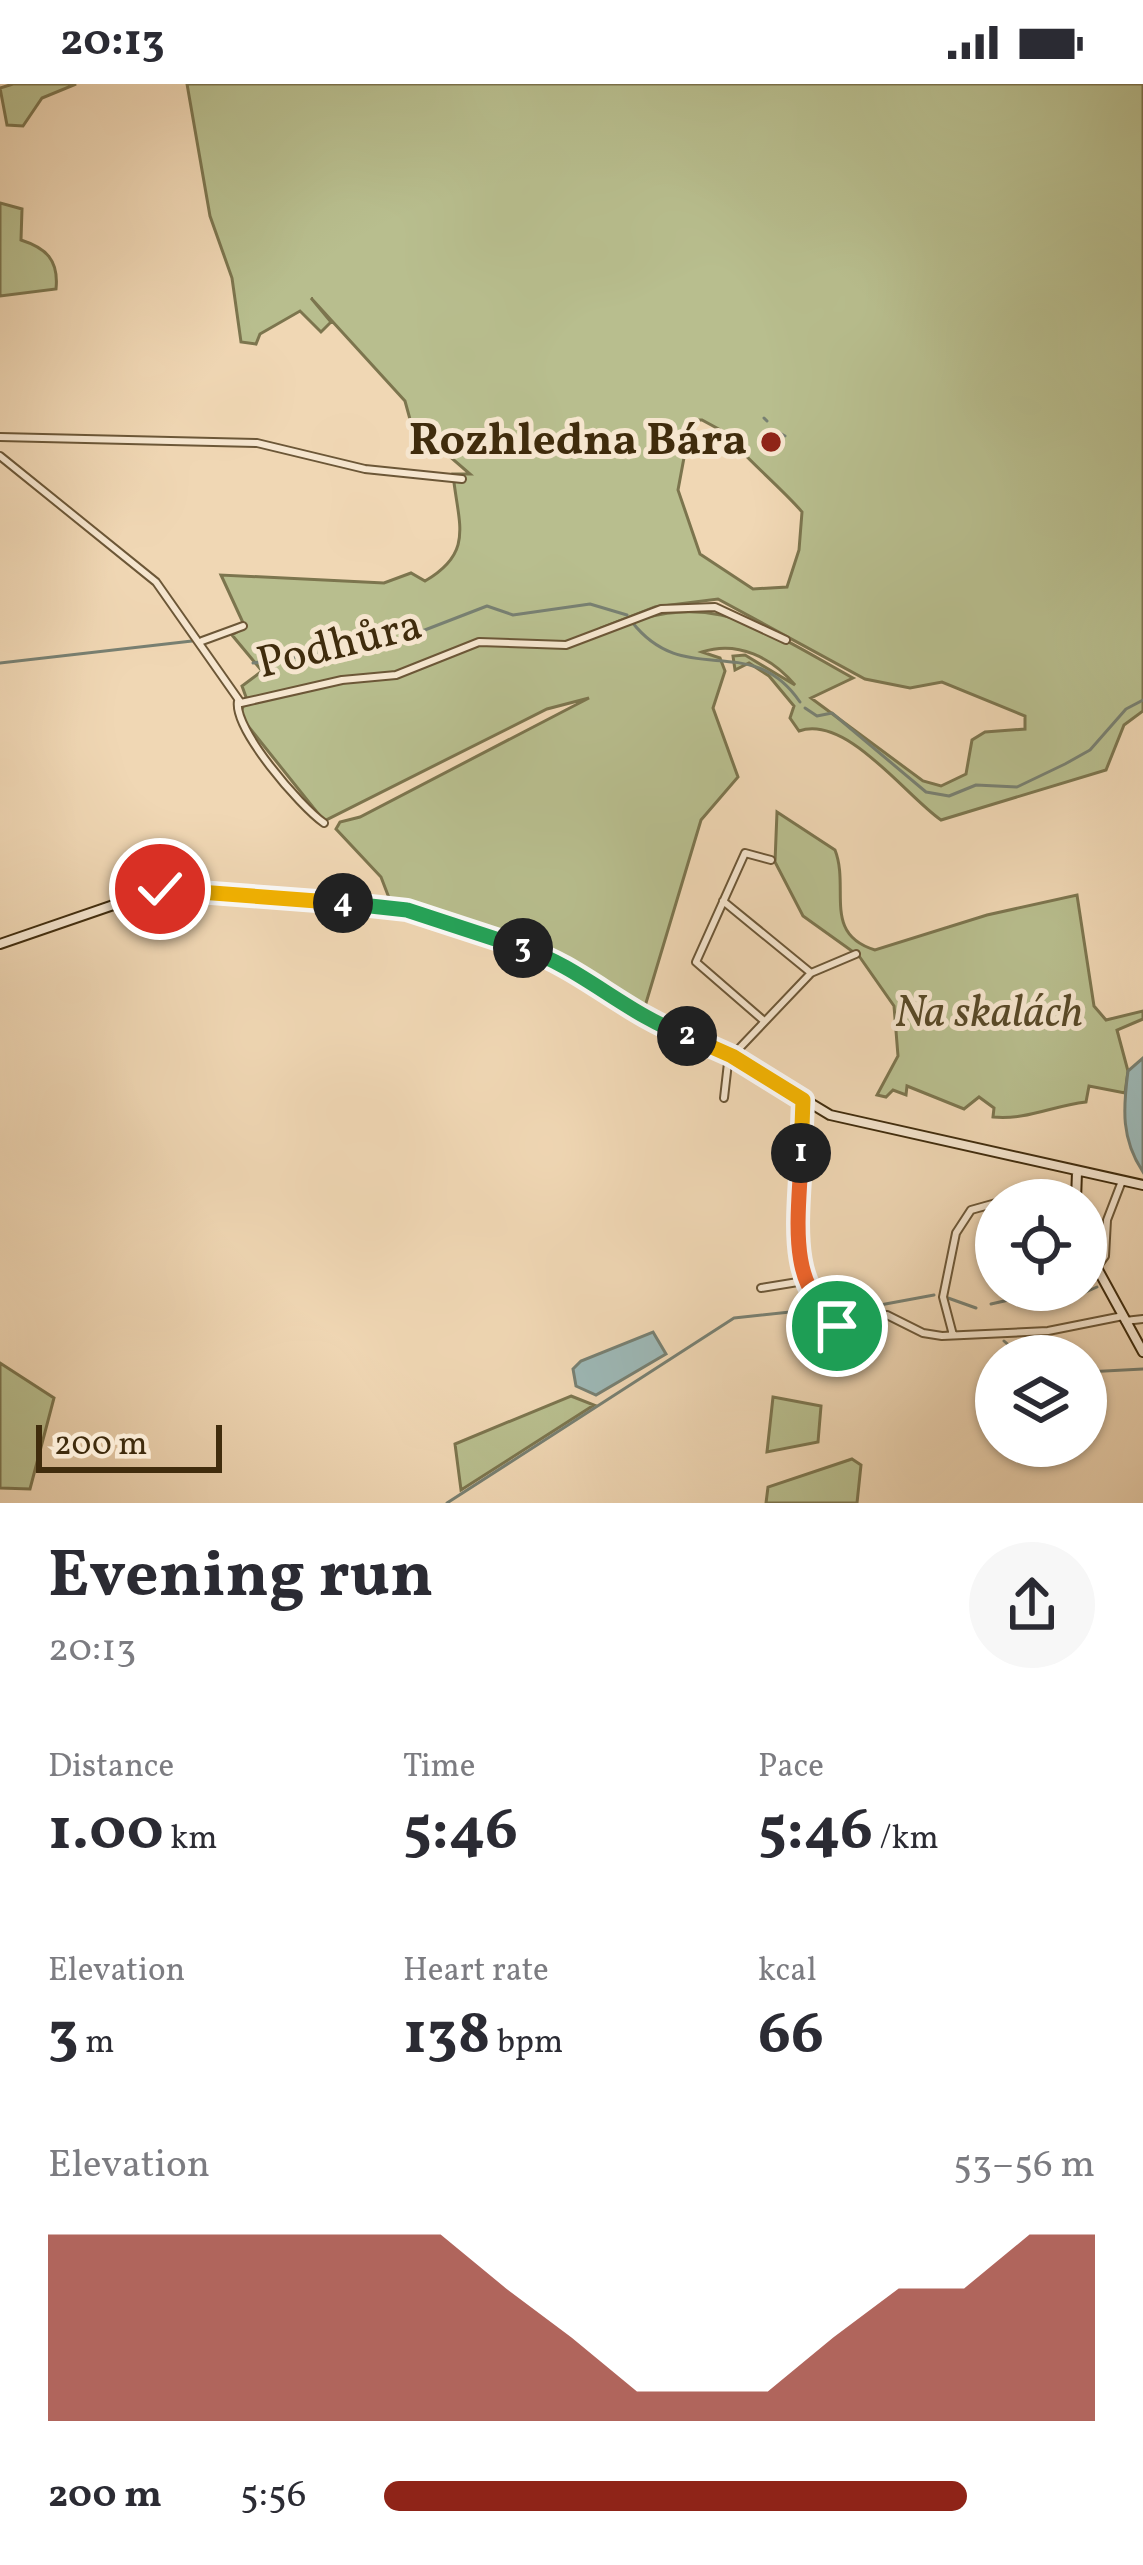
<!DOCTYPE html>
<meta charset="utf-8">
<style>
:root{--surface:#fff;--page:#f7f7f7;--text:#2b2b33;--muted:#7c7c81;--accent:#8f2418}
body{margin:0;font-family:Vollkorn,serif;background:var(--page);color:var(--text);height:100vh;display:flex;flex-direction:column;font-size:45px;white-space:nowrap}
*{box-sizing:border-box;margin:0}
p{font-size:39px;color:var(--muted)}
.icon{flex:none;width:66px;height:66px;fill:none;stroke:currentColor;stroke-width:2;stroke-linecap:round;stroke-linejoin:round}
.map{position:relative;height:1419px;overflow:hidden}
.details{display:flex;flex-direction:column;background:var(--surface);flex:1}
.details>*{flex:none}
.buttons{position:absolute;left:975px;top:1095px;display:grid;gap:24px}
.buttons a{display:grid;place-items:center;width:132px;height:132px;border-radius:50%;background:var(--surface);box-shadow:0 3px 9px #0004;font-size:60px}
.scale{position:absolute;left:36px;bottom:30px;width:186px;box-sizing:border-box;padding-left:12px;border:6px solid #402c0d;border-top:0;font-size:33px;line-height:42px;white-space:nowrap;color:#402c0d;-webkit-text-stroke:9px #f5e5ce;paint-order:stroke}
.pin{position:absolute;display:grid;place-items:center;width:102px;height:102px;color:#fff;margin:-51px;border:6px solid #fff;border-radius:50%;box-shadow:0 3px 12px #0007}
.km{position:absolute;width:60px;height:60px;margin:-30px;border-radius:50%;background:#222;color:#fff;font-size:33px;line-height:60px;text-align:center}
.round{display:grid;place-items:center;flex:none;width:126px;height:126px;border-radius:63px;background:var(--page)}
.headline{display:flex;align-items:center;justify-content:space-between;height:204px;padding:0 48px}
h1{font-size:66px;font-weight:700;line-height:90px}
.metrics{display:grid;grid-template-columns:repeat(3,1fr);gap:18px;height:204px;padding:12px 48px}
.metrics div{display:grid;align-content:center}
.metrics b{font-size:60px;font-weight:700}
.metrics small{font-size:33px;font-weight:400}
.metrics p{font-size:33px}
.chart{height:336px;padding:24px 48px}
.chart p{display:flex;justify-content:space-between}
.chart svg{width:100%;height:216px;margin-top:12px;fill:var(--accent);opacity:.7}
ul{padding:0 48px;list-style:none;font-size:39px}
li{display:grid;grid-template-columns:192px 144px 1fr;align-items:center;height:90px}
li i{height:30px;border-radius:15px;background:var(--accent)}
.status{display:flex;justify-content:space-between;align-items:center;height:84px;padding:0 60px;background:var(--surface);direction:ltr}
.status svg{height:33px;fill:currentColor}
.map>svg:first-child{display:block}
.green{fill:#b8be8e;stroke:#7c754e;stroke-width:3;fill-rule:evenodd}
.water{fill:#9db8b6;stroke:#788072;stroke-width:3}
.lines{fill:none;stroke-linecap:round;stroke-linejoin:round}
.stream{stroke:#788072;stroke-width:3}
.street-casing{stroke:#6c5737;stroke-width:10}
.secondary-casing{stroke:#402c0d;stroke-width:12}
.street{stroke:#f5e5ce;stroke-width:6}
.secondary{stroke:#f5e5ce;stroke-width:8}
.split-1-casing{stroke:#fff;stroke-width:24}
.split-2-casing{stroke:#fff;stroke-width:24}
.split-3-casing{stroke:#fff;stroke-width:24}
.split-4-casing{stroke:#fff;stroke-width:24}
.split-5-casing{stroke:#fff;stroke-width:24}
.split-1{stroke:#f0652b;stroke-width:15}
.split-2{stroke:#f5b400;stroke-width:15}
.split-3{stroke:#22a559;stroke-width:15}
.split-4{stroke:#22a559;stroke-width:15}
.split-5{stroke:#f5b400;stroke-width:15}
.poi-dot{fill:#8f2418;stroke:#f5e5ce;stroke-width:4.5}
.labels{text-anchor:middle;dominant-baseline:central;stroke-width:10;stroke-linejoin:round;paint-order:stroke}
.poi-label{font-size:45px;font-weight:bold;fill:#402c0d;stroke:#f5e5ce;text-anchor:end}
.street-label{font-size:45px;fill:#402c0d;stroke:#f5e5ce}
.park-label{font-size:45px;font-style:italic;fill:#584927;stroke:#f5e5ce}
</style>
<div class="status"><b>20:13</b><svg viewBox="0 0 49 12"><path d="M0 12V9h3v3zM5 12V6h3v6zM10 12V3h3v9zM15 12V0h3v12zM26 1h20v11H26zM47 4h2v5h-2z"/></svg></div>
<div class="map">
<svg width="1143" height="1419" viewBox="0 0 1143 1419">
<rect width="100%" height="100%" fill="#f0d7b4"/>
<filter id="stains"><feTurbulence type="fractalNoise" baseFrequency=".00167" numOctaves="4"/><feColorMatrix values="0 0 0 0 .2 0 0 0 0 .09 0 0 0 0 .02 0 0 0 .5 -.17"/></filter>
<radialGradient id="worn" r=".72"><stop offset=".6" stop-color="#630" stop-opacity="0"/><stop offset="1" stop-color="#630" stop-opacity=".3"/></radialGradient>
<path class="green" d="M13,0H76L42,14L23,42L7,41L0,4Z
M187,0H1143V627L1124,641L1106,686L941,736C906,712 846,630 799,647L790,634L794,622L769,592L749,579L735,586L733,572L745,571L795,601C772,574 738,556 702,568L720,574L725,587L713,624L738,693L701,736L643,929L567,883L391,819L381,793L336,745L340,738L360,733L589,614L547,625L324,737L240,632L246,613L242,602L262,587L232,551L245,543L221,491L384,499L411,489L425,497C475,468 458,440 453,390H470L411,339L405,317L311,214L331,238L321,248L300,227L260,250L256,260L241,258L232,194L210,132ZM691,336H702L726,349C730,360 787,409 802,428L799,466L787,503L753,505L700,470L678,406ZM718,515L865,595L910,604L942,598L1025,632V645L985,648L972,656L966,690L941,702L923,697L811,614L853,594C759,542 710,501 603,549L601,544L655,523Z
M0,119L22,125L21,156C46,164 59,176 56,205L0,212Z
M777,728L835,766C850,804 822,850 875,866L987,831L1077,811L1094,922L1106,936L1143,927V935L1117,946L1128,987L1125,1009L1089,1002L1086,1018C1051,1022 1028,1036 993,1033L994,1024L979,1013L964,1025L907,1002L906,1011L893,1006L886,1013L877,1011L898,972L894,922L859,872L803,832L775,778Z
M0,1279L54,1314L30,1405L0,1404Z
M571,1312L594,1321L461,1406L455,1360Z
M773,1313L821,1322L818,1358L767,1368Z
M852,1375L861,1381L857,1419H766L768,1403Z"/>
<path class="water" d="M1143,974V1088C1121,1055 1123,1025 1128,987Z
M653,1248L666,1270L596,1311L576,1302L573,1285L581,1277Z"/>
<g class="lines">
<path class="stream" d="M764,334L767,337
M778,348L785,352
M632,538C686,607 750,545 800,618
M0,579L192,557
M253,579L386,561L487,522L513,531L590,520L627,531
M805,624L817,632L832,629L926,708L949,712L976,701L1017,703L1065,680L1090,666L1126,625L1143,616
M948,1214L976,1224
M991,1220L1022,1213L1054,1222L1097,1203
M853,1226L934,1211
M1004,1257L1021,1272
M1086,1288L1143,1285
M447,1419L734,1234L818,1225"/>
<defs>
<path id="street" d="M0,353L257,359L365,385L462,395
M0,372L156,498L241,619L342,596L396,591L479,558L566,561L661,525L715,523L786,556
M202,557L243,542
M238,617C233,645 300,722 324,739
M723,817L811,889
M763,936L696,878L745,769L771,776
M732,972L811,889L856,870
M724,1014L729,970
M803,1016V1189L829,1227L887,1231L923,1249L942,1252L1048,1247L1123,1232
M1041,1116H1076
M1097,1183L1105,1172L1107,1136L1122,1097
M761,1204L804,1197
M836,1230L839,1254
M1125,1237L1143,1235
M953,1251L943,1213L956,1149L971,1126L996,1119"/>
<path id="secondary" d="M0,860L160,805L407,826L545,872L631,928L719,964L830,1031L1143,1101
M1076,1116L1077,1088
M1086,1164L1143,1268"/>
</defs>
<use href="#street" class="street-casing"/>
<use href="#secondary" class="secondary-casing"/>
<use href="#street" class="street"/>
<use href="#secondary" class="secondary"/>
</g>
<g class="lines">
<defs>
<path id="split-1" d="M801,1069C801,1117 783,1205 836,1230L837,1242"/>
<path id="split-2" d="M687,952L732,972L803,1016L801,1069"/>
<path id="split-3" d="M523,864C582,884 626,930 687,952"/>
<path id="split-4" d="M343,819L407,826L523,864"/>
<path id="split-5" d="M160,805L343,819"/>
</defs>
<use href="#split-1" class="split-1-casing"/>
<use href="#split-2" class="split-2-casing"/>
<use href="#split-3" class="split-3-casing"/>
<use href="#split-4" class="split-4-casing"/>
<use href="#split-5" class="split-5-casing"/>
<use href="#split-1" class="split-1"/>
<use href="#split-2" class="split-2"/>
<use href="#split-3" class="split-3"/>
<use href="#split-4" class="split-4"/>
<use href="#split-5" class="split-5"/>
</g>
<circle class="poi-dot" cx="771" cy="358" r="12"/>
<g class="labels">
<g class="poi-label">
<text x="747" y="358">Rozhledna Bára</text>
</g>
<g class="street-label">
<text transform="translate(340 562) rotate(-14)">Podhůra</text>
</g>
<g class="park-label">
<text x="989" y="930">Na skalách</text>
</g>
</g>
<rect width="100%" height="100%" filter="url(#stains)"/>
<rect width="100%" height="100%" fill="url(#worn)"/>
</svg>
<div class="buttons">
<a><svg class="icon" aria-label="locate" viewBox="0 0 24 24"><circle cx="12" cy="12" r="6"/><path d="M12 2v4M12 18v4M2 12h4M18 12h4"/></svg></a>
<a><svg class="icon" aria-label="layers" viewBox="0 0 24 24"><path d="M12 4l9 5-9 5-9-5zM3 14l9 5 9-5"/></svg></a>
</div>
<div class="scale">200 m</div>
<div class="pin" style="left:837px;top:1242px;background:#1e9e55"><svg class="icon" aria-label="arrive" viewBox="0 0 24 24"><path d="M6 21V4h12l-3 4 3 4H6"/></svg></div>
<div class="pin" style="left:160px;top:805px;background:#d93025"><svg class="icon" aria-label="check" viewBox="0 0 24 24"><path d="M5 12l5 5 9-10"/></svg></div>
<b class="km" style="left:801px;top:1069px">1</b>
<b class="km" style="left:687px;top:952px">2</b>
<b class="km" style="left:523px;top:864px">3</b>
<b class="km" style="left:343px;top:819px">4</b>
</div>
<section class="details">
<div class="headline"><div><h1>Evening run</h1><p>20:13</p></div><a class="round"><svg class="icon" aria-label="share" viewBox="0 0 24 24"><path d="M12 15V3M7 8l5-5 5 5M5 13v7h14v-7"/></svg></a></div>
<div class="metrics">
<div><p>Distance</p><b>1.00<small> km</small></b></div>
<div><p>Time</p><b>5:46</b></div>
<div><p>Pace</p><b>5:46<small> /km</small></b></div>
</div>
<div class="metrics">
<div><p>Elevation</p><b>3<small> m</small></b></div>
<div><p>Heart rate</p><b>138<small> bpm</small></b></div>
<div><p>kcal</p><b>66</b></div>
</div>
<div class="chart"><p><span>Elevation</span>53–56 m</p>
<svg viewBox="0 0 160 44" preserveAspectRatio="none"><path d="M0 44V6L10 6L20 6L30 6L40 6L50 6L60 6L70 17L80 27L90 38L100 38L110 38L120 27L130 17L140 17L150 6L160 6V44z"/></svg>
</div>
<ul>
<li><b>200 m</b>5:56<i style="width:82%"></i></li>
</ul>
</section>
